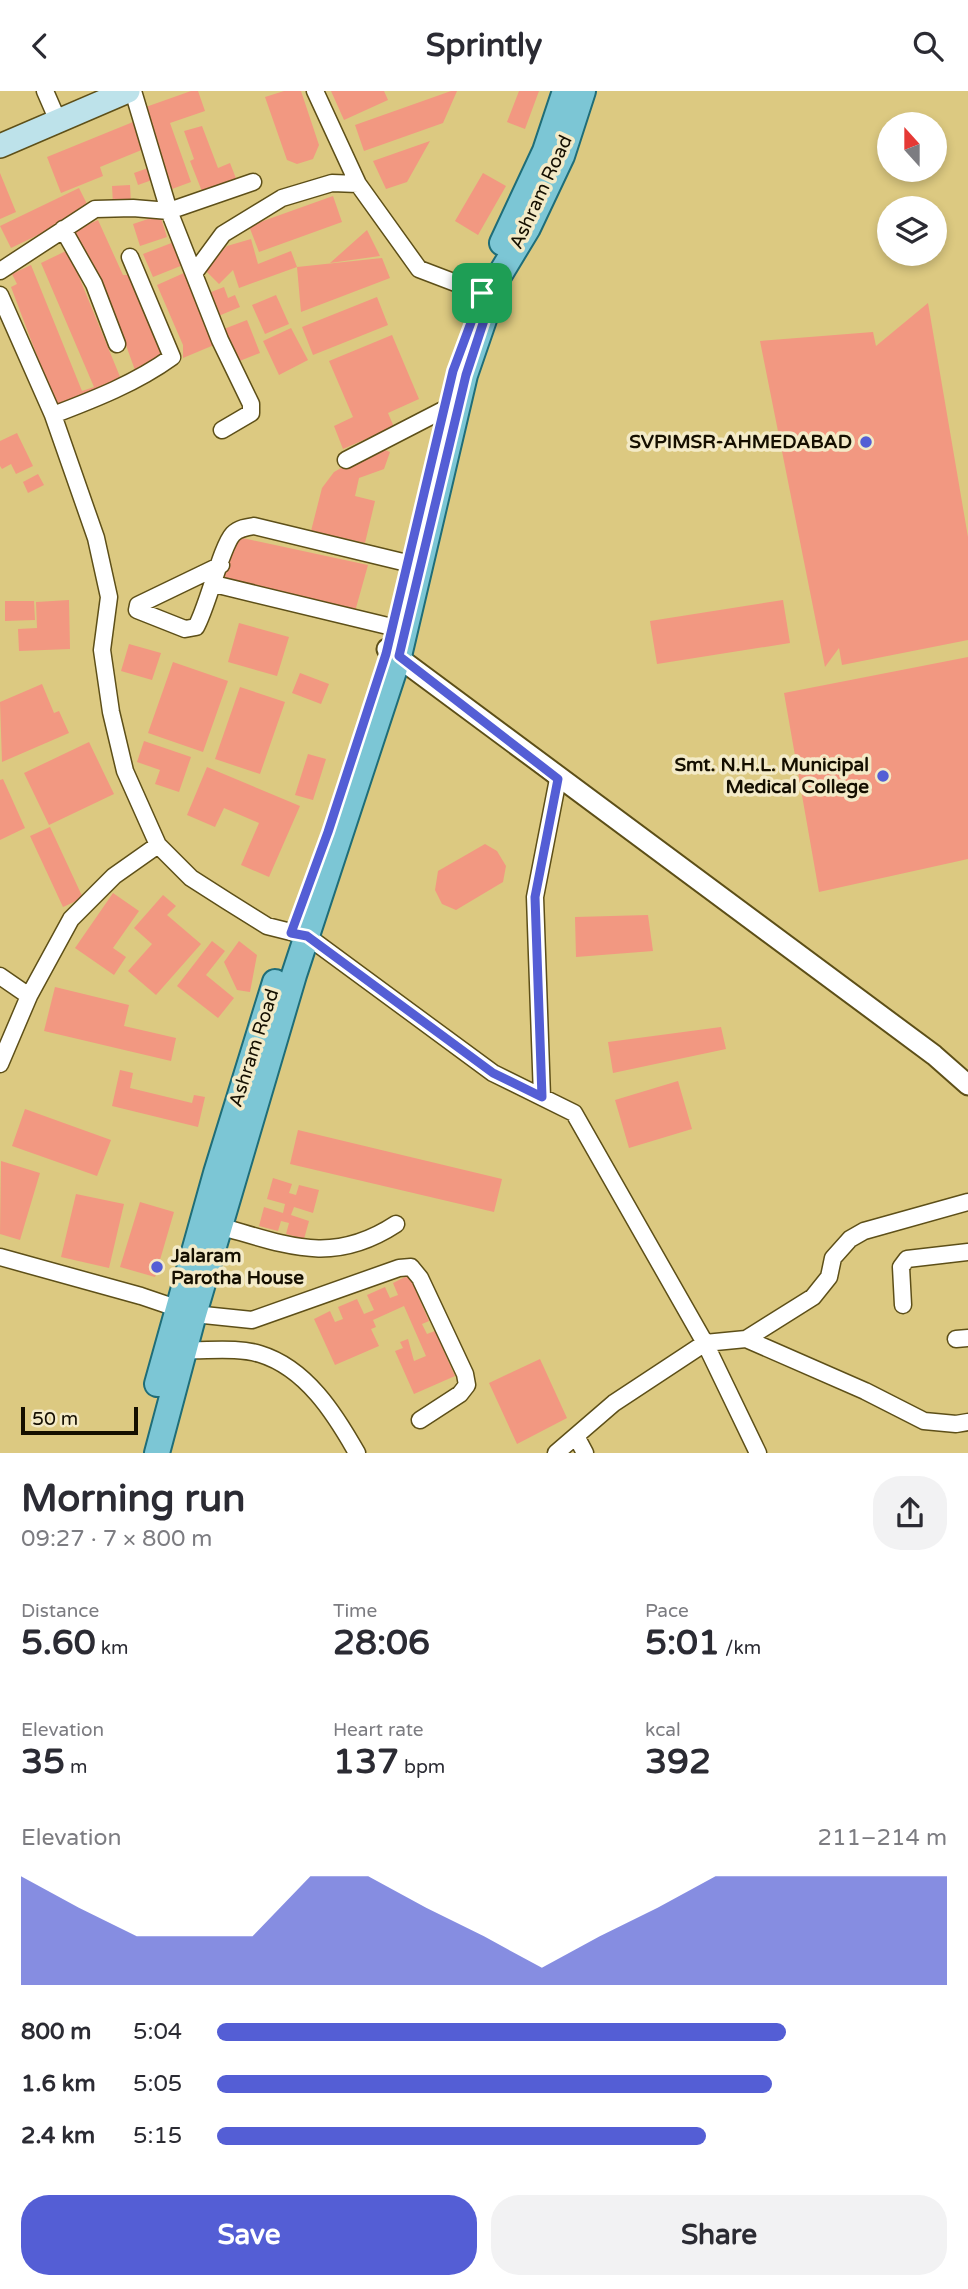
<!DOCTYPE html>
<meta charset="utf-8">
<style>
:root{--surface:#fff;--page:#f2f2f3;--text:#2b2b33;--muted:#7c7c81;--accent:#545ed5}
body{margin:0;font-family:"Varela Round",sans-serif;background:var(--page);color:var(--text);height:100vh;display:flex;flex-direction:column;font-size:26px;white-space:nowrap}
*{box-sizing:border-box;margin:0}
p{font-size:23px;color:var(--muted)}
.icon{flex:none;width:38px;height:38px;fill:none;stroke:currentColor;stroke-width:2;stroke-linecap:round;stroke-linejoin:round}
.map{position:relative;height:1362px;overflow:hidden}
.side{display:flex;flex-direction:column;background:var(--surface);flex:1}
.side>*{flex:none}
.needle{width:46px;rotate:339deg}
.fabs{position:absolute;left:877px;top:21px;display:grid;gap:14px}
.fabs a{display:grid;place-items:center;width:70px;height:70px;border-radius:50%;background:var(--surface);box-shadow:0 4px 10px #0003;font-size:35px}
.scale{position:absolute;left:21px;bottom:18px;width:117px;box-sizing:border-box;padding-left:7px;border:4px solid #150f00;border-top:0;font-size:19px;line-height:24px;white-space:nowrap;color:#150f00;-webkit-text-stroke:5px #f3eac7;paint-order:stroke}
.pin{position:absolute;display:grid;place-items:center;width:60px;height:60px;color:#fff;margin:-30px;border-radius:14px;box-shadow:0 4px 10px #0006}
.round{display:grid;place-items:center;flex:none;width:74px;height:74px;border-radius:28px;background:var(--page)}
.head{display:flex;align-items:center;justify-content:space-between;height:119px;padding:0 21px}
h1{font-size:38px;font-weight:700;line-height:52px}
.figures{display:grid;grid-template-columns:repeat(3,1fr);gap:10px;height:119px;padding:7px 21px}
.figures div{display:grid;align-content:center}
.figures b{font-size:35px;font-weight:700}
.figures small{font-size:19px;font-weight:400}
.figures p{font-size:19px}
.chart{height:196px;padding:14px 21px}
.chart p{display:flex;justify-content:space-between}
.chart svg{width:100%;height:126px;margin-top:7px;fill:var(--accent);opacity:.7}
.cta{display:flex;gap:14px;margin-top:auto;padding:14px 21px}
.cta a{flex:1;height:80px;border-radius:28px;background:var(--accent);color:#fff;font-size:28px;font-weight:700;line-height:80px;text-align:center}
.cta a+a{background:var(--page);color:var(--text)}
ul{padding:0 21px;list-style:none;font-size:23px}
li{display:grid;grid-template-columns:112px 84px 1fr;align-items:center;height:52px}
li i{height:18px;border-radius:9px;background:var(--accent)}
header{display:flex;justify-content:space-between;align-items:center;height:91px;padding:0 21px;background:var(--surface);font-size:32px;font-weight:700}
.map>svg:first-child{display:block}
.building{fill:#f29881}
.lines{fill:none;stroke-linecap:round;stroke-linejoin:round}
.minor-casing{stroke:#5d4f18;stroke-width:19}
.tertiary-casing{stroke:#5d4f18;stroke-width:23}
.secondary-casing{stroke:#5d4f18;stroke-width:26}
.primary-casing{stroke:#1f6d78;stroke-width:28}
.minor{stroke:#fff;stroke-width:16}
.tertiary{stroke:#fff;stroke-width:19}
.secondary{stroke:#bde2ea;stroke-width:23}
.primary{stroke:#7cc6d5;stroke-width:24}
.route-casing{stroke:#fff;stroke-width:14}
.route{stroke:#545ed5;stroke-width:9}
.poi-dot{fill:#545ed5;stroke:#f3eac7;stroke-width:2.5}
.labels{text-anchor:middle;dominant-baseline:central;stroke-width:7;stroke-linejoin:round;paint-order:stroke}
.street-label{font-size:19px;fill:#150f00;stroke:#f3eac7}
.poi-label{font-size:19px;font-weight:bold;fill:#150f00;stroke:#f3eac7;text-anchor:end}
</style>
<header><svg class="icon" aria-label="back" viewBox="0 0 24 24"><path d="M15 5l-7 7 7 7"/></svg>Sprintly<svg class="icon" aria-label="search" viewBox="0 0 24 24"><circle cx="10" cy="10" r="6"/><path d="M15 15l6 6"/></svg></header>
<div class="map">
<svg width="968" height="1362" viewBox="0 0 968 1362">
<rect width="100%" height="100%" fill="#dcc981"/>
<path class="building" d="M191,0H198L205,20L170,32L191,91L172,98L143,17Z
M284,0H301L319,54L313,68L297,73L287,69L265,6Z
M331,0H384L388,9L344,29Z
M451,0H457L443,32L364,60L355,34Z
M519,0H539L525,38L507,31Z
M133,31L144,58L100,76L103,85L61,102L47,66Z
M202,35L218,77L230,72L239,95L205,108L190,70L194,68L184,40Z
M430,50L407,91L386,98L373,70Z
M148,77L152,89L138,94L134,82Z
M0,82L16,121L0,128Z
M483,82L506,95L478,144L455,130Z
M130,94L131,112L113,113L112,95Z
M79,97L90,119L11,157L0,135Z
M333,105L342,131L259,161L249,135Z
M160,124L167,146L140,155L133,133Z
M98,129L123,184H129L164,271L136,282L118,232L114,234L71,141Z
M367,139L380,165L330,172Z
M251,148L258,173L291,160L297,176L239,197L233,179L219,193L204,178L227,155Z
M174,151L183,174L153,186L143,163Z
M68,159L123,293L57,318L11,196L17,193L12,183L31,174L82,300L94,296L41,172Z
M382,167L390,187L301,221L297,176Z
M184,182L214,254L183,267V254L157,194Z
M224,196L228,207L235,204L240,216L216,226L206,203Z
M276,204L289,233L265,243L252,214Z
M377,206L388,234L313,264L302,236Z
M928,212L968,446V549L842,574L839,557L825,576L760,250L873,241L876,255Z
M247,229L260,262L237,271L224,238Z
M291,237L308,269L279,284L263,250Z
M392,244L419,308L388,322L394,336L343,358L334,335L353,326L329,270Z
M17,342L33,375L16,383L11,373L2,378L0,375V350Z
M378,356L390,361L384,378L359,387L355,405L375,410L365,452L311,440L322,397L334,381Z
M38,383L44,394L28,402L23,391Z
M238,446L368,474L354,524L223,489Z
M69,509L70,558L19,560L18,538L37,537L36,511Z
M783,509L790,552L657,573L650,530Z
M5,510H34L35,529L5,530Z
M239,532L289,546L277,585L228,571Z
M129,553L161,562L152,589L121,580Z
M968,566V768L819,801L784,602Z
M173,571L228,590L203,661L148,642Z
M300,582L329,593L321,613L292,602Z
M42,593L54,622L59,620L69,642L2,671L0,611Z
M240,596L285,611L260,683L215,668Z
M144,650L191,666L179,701L155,693L160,679L137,671Z
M89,651L114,703L49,734L24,682Z
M308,663L326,668L313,709L295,704Z
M207,676L300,715L269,786L241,774L259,732L224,717L215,736L187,724Z
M3,688L25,737L0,749V689Z
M50,736L83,807L63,816L30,745Z
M485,753L497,760L506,775L503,791L456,819L442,813L435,799L438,780Z
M113,802L139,820L113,857L126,866L114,884L75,857Z
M163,804L176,815L167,824L201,853L156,904L128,880L152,853L134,837Z
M648,824L653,860L576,866L575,826Z
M212,850L225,860L206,884L234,907L218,927L177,895Z
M239,850L257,864L250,901L237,899L224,871Z
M55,896L129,914L124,935L176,947L171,970L44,940Z
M721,936L726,958L613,982L608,951Z
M120,979L133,982L130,997L192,1012L194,1004L205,1006L198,1036L112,1015Z
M678,990L692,1038L629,1057L615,1009Z
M25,1018L111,1049L97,1085L12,1055Z
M298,1039L502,1088L494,1121L290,1073Z
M1,1070L40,1082L20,1149L0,1143Z
M273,1087L292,1093L289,1102L296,1104L299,1094L319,1099L313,1122L294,1116L291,1124L309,1130L304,1148L286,1143L289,1132L281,1130L278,1140L259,1135L264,1116L283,1122L285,1113L267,1108Z
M76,1103L124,1113L109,1177L61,1166Z
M140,1111L174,1121L155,1186L120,1176Z
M409,1184L429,1230L422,1233L427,1243L435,1240L455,1285L414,1303L395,1260L403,1257L400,1251L408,1248L414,1270L426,1265L404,1215L373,1229L376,1236L371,1238L379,1255L335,1274L314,1228L330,1220L335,1231L343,1228L338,1216L357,1208L364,1223L374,1219L367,1204L385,1196L390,1207L398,1204L393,1192Z
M540,1268L567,1327L517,1353L489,1292Z"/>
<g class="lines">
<defs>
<path id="minor" d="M45,0L58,30
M133,0L169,120L220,249L251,313V322L222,339
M315,0L358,93L419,178L482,202L491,208
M63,138L94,193L117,253
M0,180L95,118L133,117L169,120L253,91
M195,181L223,143L282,107L332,92L358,93
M0,204L53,324L96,447L109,506L102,559L111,621L125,680L158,754L191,787L227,810L267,835L307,845L493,982L574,1022L705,1252L758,1362
M53,324C95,308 136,292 172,266L130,166
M346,369L443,319
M221,474L138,514L137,519L185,538L196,536C208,515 221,456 233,443C239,437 247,436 254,435L407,472
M214,493L392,536
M0,885L29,905
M0,973L29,905L71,828L114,785L158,754
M542,1006L535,806L558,688
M219,1135C287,1154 332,1175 396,1133
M0,1166L141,1205L194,1223L252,1229L399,1177L411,1176L420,1187L465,1283L467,1294L460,1303L420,1329
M903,1214L901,1176L907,1168L968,1161
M746,1248L813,1206L829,1186L833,1167L850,1148L864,1140L968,1111
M956,1248L968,1247
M184,1259C207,1260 238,1256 260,1263C306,1277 335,1323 357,1362
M576,1345L585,1362
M556,1362L614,1312L705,1252L746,1248L865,1300L924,1330L956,1333L968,1331"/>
<path id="tertiary" d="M387,558L934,964L968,994"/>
<path id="secondary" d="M0,55L128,0"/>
<path id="primary" d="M502,152L545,60L565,0
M157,1293L216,1082L275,891
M157,1362L194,1223L294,884L399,565L465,284L499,185L528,137L562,65L583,0"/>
</defs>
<use href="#minor" class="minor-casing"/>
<use href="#tertiary" class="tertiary-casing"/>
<use href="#secondary" class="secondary-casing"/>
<use href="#primary" class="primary-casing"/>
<use href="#minor" class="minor"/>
<use href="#tertiary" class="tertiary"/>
<use href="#secondary" class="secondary"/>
<use href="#primary" class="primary"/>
</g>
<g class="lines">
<defs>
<path id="route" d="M482,202L491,208L466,284L399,565L558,688L535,806L542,1006L493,982L307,845L291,842L328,741L386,563L453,280Z"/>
</defs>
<use href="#route" class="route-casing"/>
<use href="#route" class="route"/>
</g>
<g class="poi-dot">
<circle cx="866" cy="351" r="7"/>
<circle cx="883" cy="685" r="7"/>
<circle cx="157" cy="1176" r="7"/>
</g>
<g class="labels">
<g class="street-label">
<text transform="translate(541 101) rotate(-65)">Ashram Road</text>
<text transform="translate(254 957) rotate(-72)">Ashram Road</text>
</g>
<g class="poi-label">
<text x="852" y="351">SVPIMSR-AHMEDABAD</text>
<text x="869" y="674">Smt. N.H.L. Municipal<tspan x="869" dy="22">Medical College</tspan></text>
<text x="171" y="1165" text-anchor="start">Jalaram<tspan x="171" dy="22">Parotha House</tspan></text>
</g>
</g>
</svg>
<div class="fabs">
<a><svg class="needle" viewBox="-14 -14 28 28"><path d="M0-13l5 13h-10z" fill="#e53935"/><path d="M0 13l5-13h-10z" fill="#7c7c81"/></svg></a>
<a><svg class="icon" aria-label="layers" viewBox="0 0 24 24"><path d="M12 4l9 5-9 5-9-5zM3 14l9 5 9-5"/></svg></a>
</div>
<div class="scale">50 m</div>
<div class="pin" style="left:482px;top:202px;background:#1e9e55"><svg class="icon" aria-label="arrive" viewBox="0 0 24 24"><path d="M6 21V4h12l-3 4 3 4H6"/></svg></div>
</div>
<section class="side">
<div class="head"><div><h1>Morning run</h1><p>09:27 · 7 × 800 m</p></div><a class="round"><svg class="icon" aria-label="share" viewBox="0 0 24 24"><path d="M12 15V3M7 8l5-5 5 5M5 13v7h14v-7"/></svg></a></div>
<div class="figures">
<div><p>Distance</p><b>5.60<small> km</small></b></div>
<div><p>Time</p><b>28:06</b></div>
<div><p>Pace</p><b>5:01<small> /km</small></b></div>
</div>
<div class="figures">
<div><p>Elevation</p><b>35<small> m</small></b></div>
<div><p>Heart rate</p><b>137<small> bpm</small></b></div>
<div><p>kcal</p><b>392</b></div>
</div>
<div class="chart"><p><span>Elevation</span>211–214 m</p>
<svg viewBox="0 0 160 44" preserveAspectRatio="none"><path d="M0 44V6L10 17L20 27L30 27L40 27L50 6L60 6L70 17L80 27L90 38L100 27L110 17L120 6L130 6L140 6L150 6L160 6V44z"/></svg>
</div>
<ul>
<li><b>800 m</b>5:04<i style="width:78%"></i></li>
<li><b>1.6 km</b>5:05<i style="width:76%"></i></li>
<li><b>2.4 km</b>5:15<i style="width:67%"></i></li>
</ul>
<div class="cta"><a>Save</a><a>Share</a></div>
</section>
